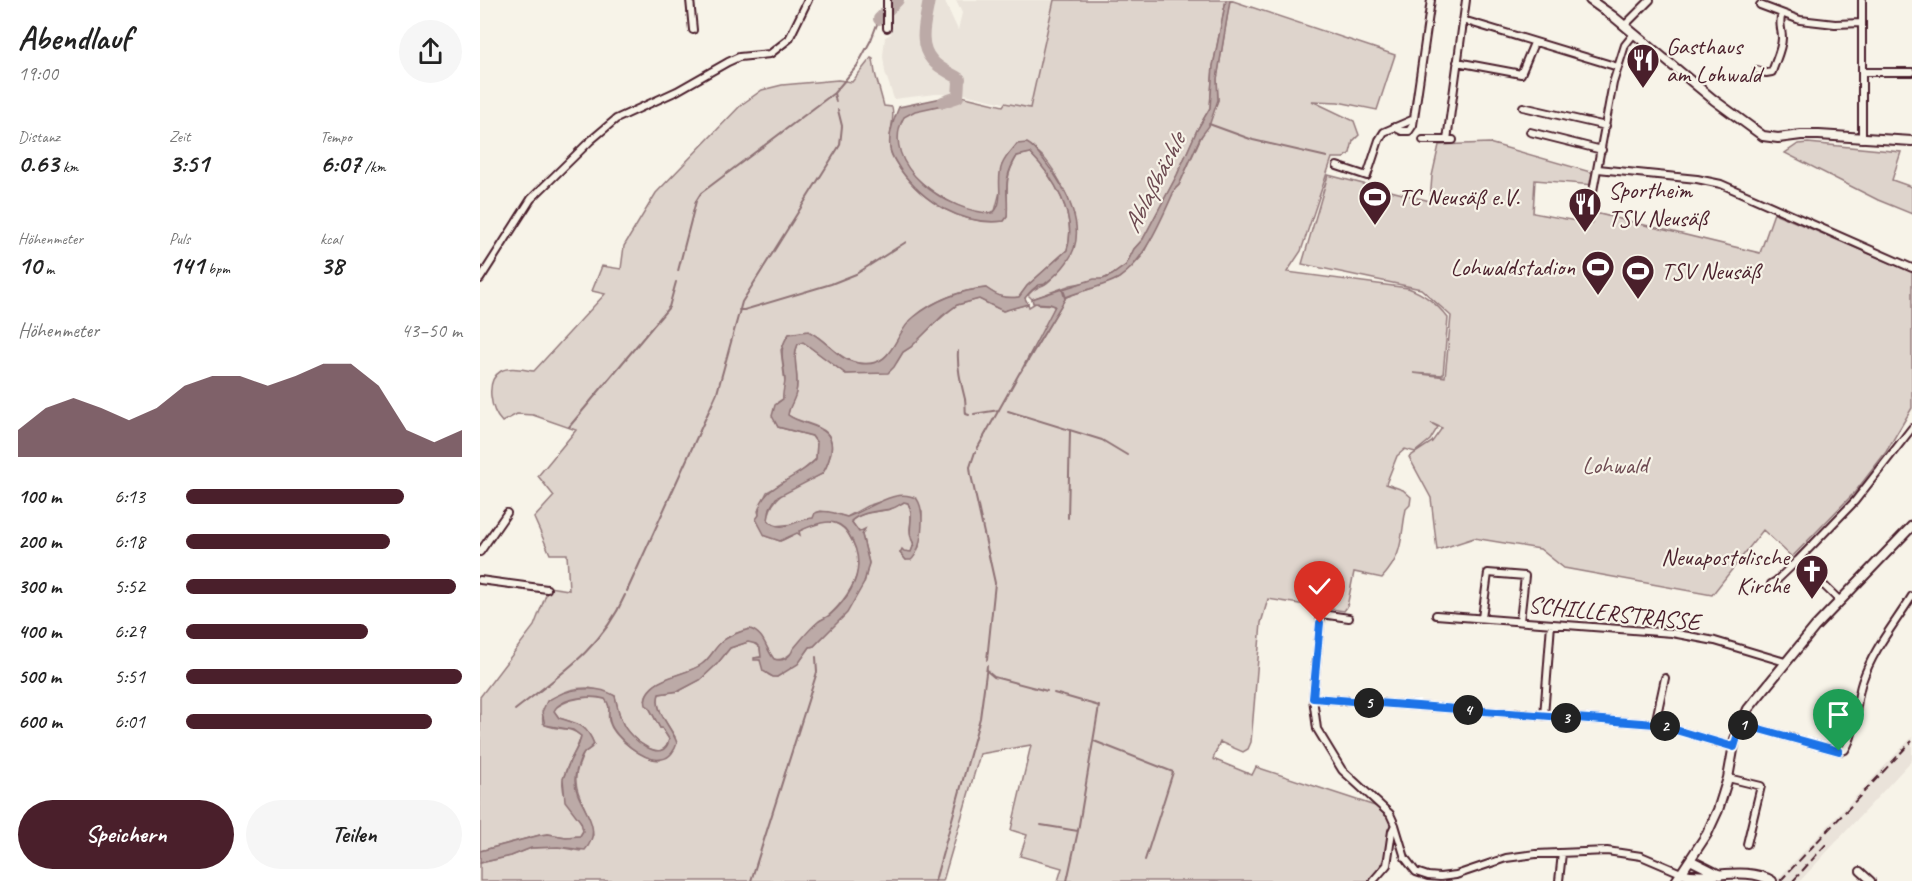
<!DOCTYPE html>
<html lang="de">
<meta charset="utf-8">
<style>
:root{--surface:#fff;--page:#f6f6f6;--text:#222;--muted:#767676;--accent:#4a1f2b}
body{margin:0;font-family:Caveat,sans-serif;background:var(--page);color:var(--text);height:100vh;display:flex;flex-direction:column;font-size:22px;white-space:nowrap}
*{box-sizing:border-box;margin:0}
p{font-size:20px;color:var(--muted)}
.icon{flex:none;width:33px;height:33px;fill:none;stroke:currentColor;stroke-width:2;stroke-linecap:round;stroke-linejoin:round}
.map{position:relative;flex:1;overflow:hidden}
.drawer{display:flex;flex-direction:column;background:var(--surface);width:480px}
.drawer>*{flex:none}
.pin{position:absolute;display:grid;place-items:center;width:51px;height:51px;color:#fff;margin:-62px -26px;border-radius:50% 50% 50% 0;rotate:-45deg;box-shadow:0 0 6px #0007}
.pin .icon{rotate:45deg}
.km{position:absolute;width:30px;height:30px;margin:-15px;border-radius:50%;background:#222;color:#fff;font-size:16px;line-height:30px;text-align:center}
.round{display:grid;place-items:center;flex:none;width:63px;height:63px;border-radius:32px;background:var(--page)}
.summary{display:flex;align-items:center;justify-content:space-between;height:102px;padding:0 18px}
h1{font-size:33px;font-weight:700;line-height:45px}
.metrics{display:grid;grid-template-columns:repeat(3,1fr);gap:9px;height:102px;padding:6px 18px}
.metrics div{display:grid;align-content:center}
.metrics b{font-size:26px;font-weight:700}
.metrics small{font-size:16px;font-weight:400}
.metrics p{font-size:16px}
.chart{height:168px;padding:12px 18px}
.chart p{display:flex;justify-content:space-between}
.chart svg{width:100%;height:108px;margin-top:6px;fill:var(--accent);opacity:.7}
.cta{display:flex;gap:12px;margin-top:auto;padding:12px 18px}
.cta a{flex:1;height:69px;border-radius:36px;background:var(--accent);color:#fff;font-size:24px;font-weight:700;line-height:69px;text-align:center}
.cta a+a{background:var(--page);color:var(--text)}
ul{padding:0 18px;list-style:none;font-size:20px}
li{display:grid;grid-template-columns:96px 72px 1fr;align-items:center;height:45px}
li i{height:15px;border-radius:8px;background:var(--accent)}
main{display:flex;flex:1;min-height:0}
.map>svg:first-child{display:block}
.built{fill:#eae3da}
.green{fill:#ded4cc;stroke:#947a7c;stroke-width:1.5}
.water{fill:#bcaaa7;stroke:#8e7275;stroke-width:1.5}
.lines{fill:none;stroke-linecap:round;stroke-linejoin:round}
.stream{stroke:#8e7275;stroke-width:2}
.river{stroke:#bcaaa7;stroke-width:12}
.minor-casing{stroke:#4a1f2b;stroke-width:10}
.tertiary-casing{stroke:#4a1f2b;stroke-width:12}
.minor{stroke:#f7f3e8;stroke-width:6}
.tertiary{stroke:#f7f3e8;stroke-width:8}
.rail{stroke:#4a1f2b;stroke-width:2;stroke-dasharray:9 4.5;stroke-linecap:butt}
.route-casing{stroke:#fff;stroke-width:12}
.route{stroke:#1a73e8;stroke-width:8}
.labels{text-anchor:middle;dominant-baseline:central;stroke-width:4.5;stroke-linejoin:round;paint-order:stroke}
.poi-label{font-size:24px;fill:#4a1f2b;stroke:#f7f3e8;text-anchor:start}
.park-label{font-size:24px;fill:#6f4c53;stroke:#f7f3e8}
.street-label{font-size:24px;fill:#4a1f2b;stroke:#f7f3e8}
.water-label{font-size:26px;font-style:italic;fill:#6c4950;stroke:#f7f3e8}
</style>
<main>
<section class="drawer">
<div class="summary"><div><h1>Abendlauf</h1><p>19:00</p></div><a class="round"><svg class="icon" aria-label="share" viewBox="0 0 24 24"><path d="M12 15V3M7 8l5-5 5 5M5 13v7h14v-7"/></svg></a></div>
<div class="metrics">
<div><p>Distanz</p><b>0.63<small> km</small></b></div>
<div><p>Zeit</p><b>3:51</b></div>
<div><p>Tempo</p><b>6:07<small> /km</small></b></div>
</div>
<div class="metrics">
<div><p>Höhenmeter</p><b>10<small> m</small></b></div>
<div><p>Puls</p><b>141<small> bpm</small></b></div>
<div><p>kcal</p><b>38</b></div>
</div>
<div class="chart"><p><span>Höhenmeter</span>43–50 m</p>
<svg viewBox="0 0 160 44" preserveAspectRatio="none"><path d="M0 44V33L10 24L20 20L30 24L40 29L50 24L60 15L70 11L80 11L90 15L100 11L110 6L120 6L130 15L140 33L150 38L160 33V44z"/></svg>
</div>
<ul>
<li><b>100 m</b>6:13<i style="width:79%"></i></li>
<li><b>200 m</b>6:18<i style="width:74%"></i></li>
<li><b>300 m</b>5:52<i style="width:98%"></i></li>
<li><b>400 m</b>6:29<i style="width:66%"></i></li>
<li><b>500 m</b>5:51<i style="width:100%"></i></li>
<li><b>600 m</b>6:01<i style="width:89%"></i></li>
</ul>
<div class="cta"><a>Speichern</a><a>Teilen</a></div>
</section>
<div class="map">
<svg width="1432" height="881" viewBox="0 0 1432 881">
<rect width="100%" height="100%" fill="#f7f3e8"/>
<filter id="ink" filterUnits="userSpaceOnUse"><feTurbulence type="fractalNoise" baseFrequency=".0167" numOctaves="2"/><feDisplacementMap in="SourceGraphic" scale="12" xChannelSelector="R" yChannelSelector="G"/><feConvolveMatrix kernelMatrix="1 2 1 2 8 2 1 2 1" color-interpolation-filters="sRGB"/></filter>
<g filter="url(#ink)">
<path class="built" d="M421,0H447L445,10H449L451,0H464L478,30L482,13L476,0H574L550,109L484,94H455L414,99L405,72L403,56L405,37L411,34L410,11Z
M1432,737V760L1320,881H1296Z"/>
<path class="green" d="M574,0H746L733,66L730,108L717,130L697,175L663,239L654,249L646,265L632,275L623,279L591,285L552,299L548,295C556,286 560,288 567,283C574,278 590,253 594,245C603,221 577,168 559,153C553,148 544,147 537,144L522,165L520,192L515,211C491,221 440,187 427,167C419,156 415,140 419,127C421,123 422,118 426,115C435,107 463,104 476,102L480,99L481,96L523,106L525,103L550,108Z
M750,0L915,55L897,110L858,102L832,101L874,121L879,135L873,141L870,153L864,158H852L821,251L807,272L928,288C945,294 957,304 968,318L963,375L933,373L965,377L971,316L941,289L822,264L848,175L950,201L952,176L959,145L1009,143L1114,173V185L1055,180L1053,213L1112,224L1115,213L1280,253L1294,213L1432,272V408L1406,452L1375,492L1312,557L1283,530L1232,595L1084,568L1060,549L994,538L957,550L951,498L929,457L952,442L962,428L951,423L958,427L950,440L935,452L925,449L917,456L906,484L923,490L931,497L930,505L926,509C920,539 924,554 902,578L874,572L867,607L864,611L788,599L781,623L771,742L768,749L763,752L740,742L733,759L772,775L776,767L898,807C901,810 906,814 908,817C917,832 901,871 889,881H578L582,868L540,856L547,835L531,830L551,745L500,754L463,881H0V863L31,856L51,848L78,847L100,851L113,835C111,810 89,791 98,767C100,763 102,756 104,753C108,749 111,750 114,744C106,724 97,724 79,718L74,711L75,708C90,698 108,695 125,699C132,706 127,713 129,721C134,738 163,760 180,760L195,737C188,725 174,708 179,694L199,691L220,680L237,664L250,648L268,642H272L280,648L281,657L274,658L280,660C284,668 285,677 297,677L320,661L330,647L334,646L353,626L384,583L389,563L382,535V532H379L371,521C383,511 396,513 410,509C415,508 419,504 424,502L428,503C433,513 431,518 430,528C429,538 437,540 431,552L420,553L426,560L439,547C438,535 442,524 442,511L418,496L387,506L367,517L341,511L335,513L334,518L314,524L294,526L288,520C290,492 320,484 342,474C346,469 348,463 350,456C359,423 326,427 308,415C309,406 314,400 316,392C320,376 311,359 318,344L323,342L366,374L397,372L417,362L423,352L431,347L453,325L468,312L477,305L499,299L523,311L548,304L549,307L557,302L558,304L575,305L572,314L545,366L586,297L637,279L651,268L662,256L695,189L699,185L738,100L737,79Z
M391,58L393,59L395,73L404,106L412,107C416,123 406,137 411,153C413,159 417,164 420,169C443,202 483,226 524,221L527,217C529,190 522,182 537,156L550,153C573,176 598,216 587,250L547,286L539,297C525,299 517,296 506,288C479,290 445,303 428,324C418,336 411,358 396,362C354,373 347,322 309,334L301,350L305,383L303,399L298,402L293,416L298,427L332,436L337,443L336,459L315,477L287,492L278,511L285,536L300,541C314,536 327,524 342,522C353,520 363,525 369,535C375,545 381,559 378,570C375,586 361,605 348,616C345,619 340,619 337,623C326,634 310,664 294,659C286,649 283,634 270,629C262,631 250,635 244,640C234,647 231,660 218,667C202,675 168,679 165,700L180,728H182L189,739C184,767 149,738 143,724C139,716 137,705 135,696C126,693 116,688 106,688C86,688 59,700 63,723C74,732 91,725 101,736C98,750 85,766 83,780C80,804 104,817 103,831L100,836L86,837L68,834L60,835L0,851V697L54,626L69,587L89,590L87,554H70L54,518L74,496L58,476L96,430L53,415L37,414L22,422C11,411 4,381 21,371C30,366 44,370 54,371L125,294L112,291L122,266L141,269L144,246L176,193L261,105L282,90L302,85L358,80L372,82Z
M1328,143L1421,152L1412,180L1432,187V214L1398,200L1305,153L1318,144Z"/>
<path class="water" d="M746,0H750L737,79L738,100L729,126L720,138L699,185L695,189C683,216 664,262 639,278C623,287 603,290 586,297L583,289L614,279H623L632,275L646,265L654,249L663,239L697,175L717,130L730,108L733,66Z
M471,96H481L480,99L476,102L435,111L424,117C397,165 470,214 513,213C526,201 515,180 522,165C525,157 532,150 537,144L547,143C555,147 560,155 566,163C586,188 610,231 587,262C582,269 574,277 567,282C562,287 565,283 559,285C553,288 549,293 545,298L548,304L523,311L499,299L477,305L462,316L431,347L423,352L414,367L408,373L366,374L323,342L318,344C311,358 320,376 316,392C315,400 309,406 308,415C325,428 359,423 350,456C348,463 346,469 342,474L296,498L290,508L288,520C301,535 318,518 333,518L335,513C347,509 356,514 367,517C388,511 415,486 437,499C446,512 442,551 431,560H426L420,553L422,549L424,551L431,552L434,544C425,531 436,519 428,503L424,502C419,505 416,508 410,509C397,512 382,511 371,521L379,532L385,529L382,535L389,563L384,583L367,613L334,646L330,647L318,664L297,677H293L283,671L280,660H274V658L281,657L280,648L276,644L268,642L250,648L237,664L220,680L199,691L179,694C173,711 192,727 197,743C195,750 190,758 182,759C165,763 134,737 130,722C127,713 132,707 125,699C112,695 81,697 74,711L79,718C97,724 106,723 114,744C111,749 108,749 104,753C100,758 95,773 95,780C94,804 127,825 105,850L78,847L51,848L31,856L0,863V851L60,835L68,834L86,837L100,836L103,831L101,822L85,801L83,779L90,761L99,744L101,736L93,730L65,725L62,712L67,701C86,689 115,683 135,696C137,705 139,716 143,724C149,738 185,767 189,739L182,728H180L169,707L166,705C164,696 168,691 175,685C188,675 208,674 222,664C231,658 235,646 244,640C251,635 262,631 270,629C285,634 285,648 294,659C302,662 310,658 313,649C321,640 329,629 338,622C341,619 346,618 350,615C375,592 388,564 368,533C356,514 335,524 319,531L320,535L317,533L300,541L285,536L276,519L279,515C276,487 321,478 336,459L337,443L332,436L298,427L292,416L295,405L303,399C302,392 305,386 305,380C304,361 297,350 309,334L328,331C346,339 357,360 378,363C415,370 413,333 434,317C454,301 480,290 506,288C517,296 524,299 539,297L547,286L587,250C598,216 573,176 550,153L537,156C521,182 529,190 527,217L524,221C482,226 443,202 420,169C416,162 411,156 410,148C408,134 414,119 419,107Z
M582,289L585,299L540,373L575,306L570,304L553,303L552,299Z"/>
<g class="lines">
<path class="stream" d="M354,93L356,102
M729,124L773,140L847,157
M198,271L216,201L221,193L354,93L377,66L391,40L399,19
M259,310H264L351,284L376,274L426,242
M478,351C477,368 481,383 485,399C486,404 485,409 486,414L489,415
M528,411L622,440L647,455
M494,414L519,410
M89,427L189,307L196,282
M497,449L540,372
M495,452L490,467L491,475L515,583L507,660
M588,518L590,431
M147,591L237,393L262,302L360,145L362,126L358,110
M507,669L508,672L514,677L567,691
M574,693L619,706L598,831L587,881
M35,710C80,675 122,648 145,595
M614,741L693,772L665,860
M561,825L598,831
M271,881L337,672L336,657
M455,881L500,718L507,666"/>
<path class="river" d="M449,0C446,20 437,43 452,60C458,68 471,73 480,79
M399,19L418,0
M463,102L478,97L479,81"/>
<defs>
<path id="minor" d="M210,0L213,30
M407,0V28
M1280,5L1320,20L1355,24L1382,23
M983,20L1138,67
M1144,26L1170,0
M977,62L1041,74L1054,43
M1277,70L1286,73L1292,72C1295,62 1302,49 1302,38C1302,29 1298,23 1302,14
M1382,72H1432
M1043,107L1126,126
M914,127L922,131H929L933,125L951,0
M1050,132L1122,150
M1382,139V0
M943,140H973
M967,140L986,0
M857,166L887,176L899,140L904,132L934,119
M1118,169L1217,179L1241,184L1432,268
M1108,218L1133,83L1145,45L1153,35
M0,279L51,199L110,141L136,119L197,91L248,62L259,57L290,54L309,39L328,0
M0,552L27,513
M0,580L67,589
M1291,584L1296,581L1318,560
M1360,601L1318,560L1375,501L1432,428
M956,615L1192,633L1235,641L1305,662
M869,618L841,614L833,698L837,729L862,770L910,814L915,825L925,858L936,872L948,876L960,877L976,875L1026,858L1056,854L1127,851L1161,856L1201,873
M1002,618L1008,573L1045,576L1040,621
M833,698L1175,724L1254,747
M1064,716L1071,624
M1175,724L1185,678
M1261,724L1359,751L1365,750C1377,731 1375,703 1382,682C1393,649 1414,625 1432,596
M1248,778L1281,786L1267,844
M1380,871L1391,881
M893,881L907,865L912,831L915,825
M1079,881L1082,853"/>
<path id="tertiary" d="M1110,0L1134,17L1234,100L1283,136L1298,138L1321,135H1339L1432,141
M1210,860L1240,875
M1201,873C1230,881 1264,865 1292,881
M1196,881L1227,834L1238,810L1248,778L1255,739L1268,709L1335,627L1432,526"/>
</defs>
<use href="#minor" class="minor-casing"/>
<use href="#tertiary" class="tertiary-casing"/>
<use href="#minor" class="minor"/>
<use href="#tertiary" class="tertiary"/>
<path class="rail" d="M1300,881L1432,741
M1313,881L1349,841"/>
</g>
</g>
<g class="lines" filter="url(#ink)">
<defs>
<path id="route" d="M840,623L833,698L1175,724L1254,747L1261,724L1359,751"/>
</defs>
<use href="#route" class="route-casing"/>
<use href="#route" class="route"/>
</g>
<defs>
<symbol id="restaurant-pin" viewBox="-11 -11 22 30"><path d="M0 17L-7.5 6A9.5 9.5 0 1 1 7.5 6Z" fill="#4a1f2b" stroke="#f7f3e8"/><path d="M-5-6h1v4h1v-4h1v4h1v-4h1v5L-1.5 .5V6h-2V.5L-5-1ZM5-6V6H3V1.5H1.5Q1.5-4 5-6Z" fill="#fff"/></symbol>
<symbol id="stadium-pin" viewBox="-11 -11 22 30"><path d="M0 17L-7.5 6A9.5 9.5 0 1 1 7.5 6Z" fill="#4a1f2b" stroke="#f7f3e8"/><path d="M0-5a6.5 5 0 1 0 0 10a6.5 5 0 1 0 0-10ZM-3.5-1.8h7v3.6h-7Z" fill="#fff"/></symbol>
<symbol id="church-pin" viewBox="-11 -11 22 30"><path d="M0 17L-7.5 6A9.5 9.5 0 1 1 7.5 6Z" fill="#4a1f2b" stroke="#f7f3e8"/><path d="M-1.2-6h2.4v3.5h3.3v2.4h-3.3V6h-2.4V-.1h-3.3v-2.4h3.3Z" fill="#fff"/></symbol>
</defs>
<g fill-rule="evenodd">
<use href="#restaurant-pin" x="1144" y="41" width="38" height="52"/>
<use href="#stadium-pin" x="876" y="178" width="38" height="52"/>
<use href="#restaurant-pin" x="1086" y="185" width="38" height="52"/>
<use href="#stadium-pin" x="1099" y="248" width="38" height="52"/>
<use href="#stadium-pin" x="1139" y="252" width="38" height="52"/>
<use href="#church-pin" x="1313" y="552" width="38" height="52"/>
</g>
<g class="labels">
<g class="poi-label">
<text x="1186" y="46">Gasthaus<tspan x="1186" dy="28">am Lohwald</tspan></text>
<text x="1128" y="190">Sportheim<tspan x="1128" dy="28">TSV Neusäß</tspan></text>
<text x="918" y="197">TC Neusäß e.V.</text>
<text x="1095" y="267" text-anchor="end">Lohwaldstadion</text>
<text x="1181" y="271">TSV Neusäß</text>
<text x="1309" y="557" text-anchor="end">Neuapostolische<tspan x="1309" dy="28">Kirche</tspan></text>
</g>
<g class="park-label">
<text x="1135" y="465">Lohwald</text>
</g>
<g class="street-label">
<text transform="translate(1134 613) rotate(6)">SCHILLERSTRASSE</text>
</g>
<g class="water-label">
<text transform="translate(674 183) rotate(-63)">Ablaßbächle</text>
</g>
</g>
</svg>
<div class="pin" style="left:1359px;top:751px;background:#1e9e55"><svg class="icon" aria-label="arrive" viewBox="0 0 24 24"><path d="M6 21V4h12l-3 4 3 4H6"/></svg></div>
<div class="pin" style="left:840px;top:623px;background:#d93025"><svg class="icon" aria-label="check" viewBox="0 0 24 24"><path d="M5 12l5 5 9-10"/></svg></div>
<b class="km" style="left:1263px;top:725px">1</b>
<b class="km" style="left:1185px;top:726px">2</b>
<b class="km" style="left:1086px;top:718px">3</b>
<b class="km" style="left:988px;top:710px">4</b>
<b class="km" style="left:889px;top:703px">5</b>
</div>
</main>
